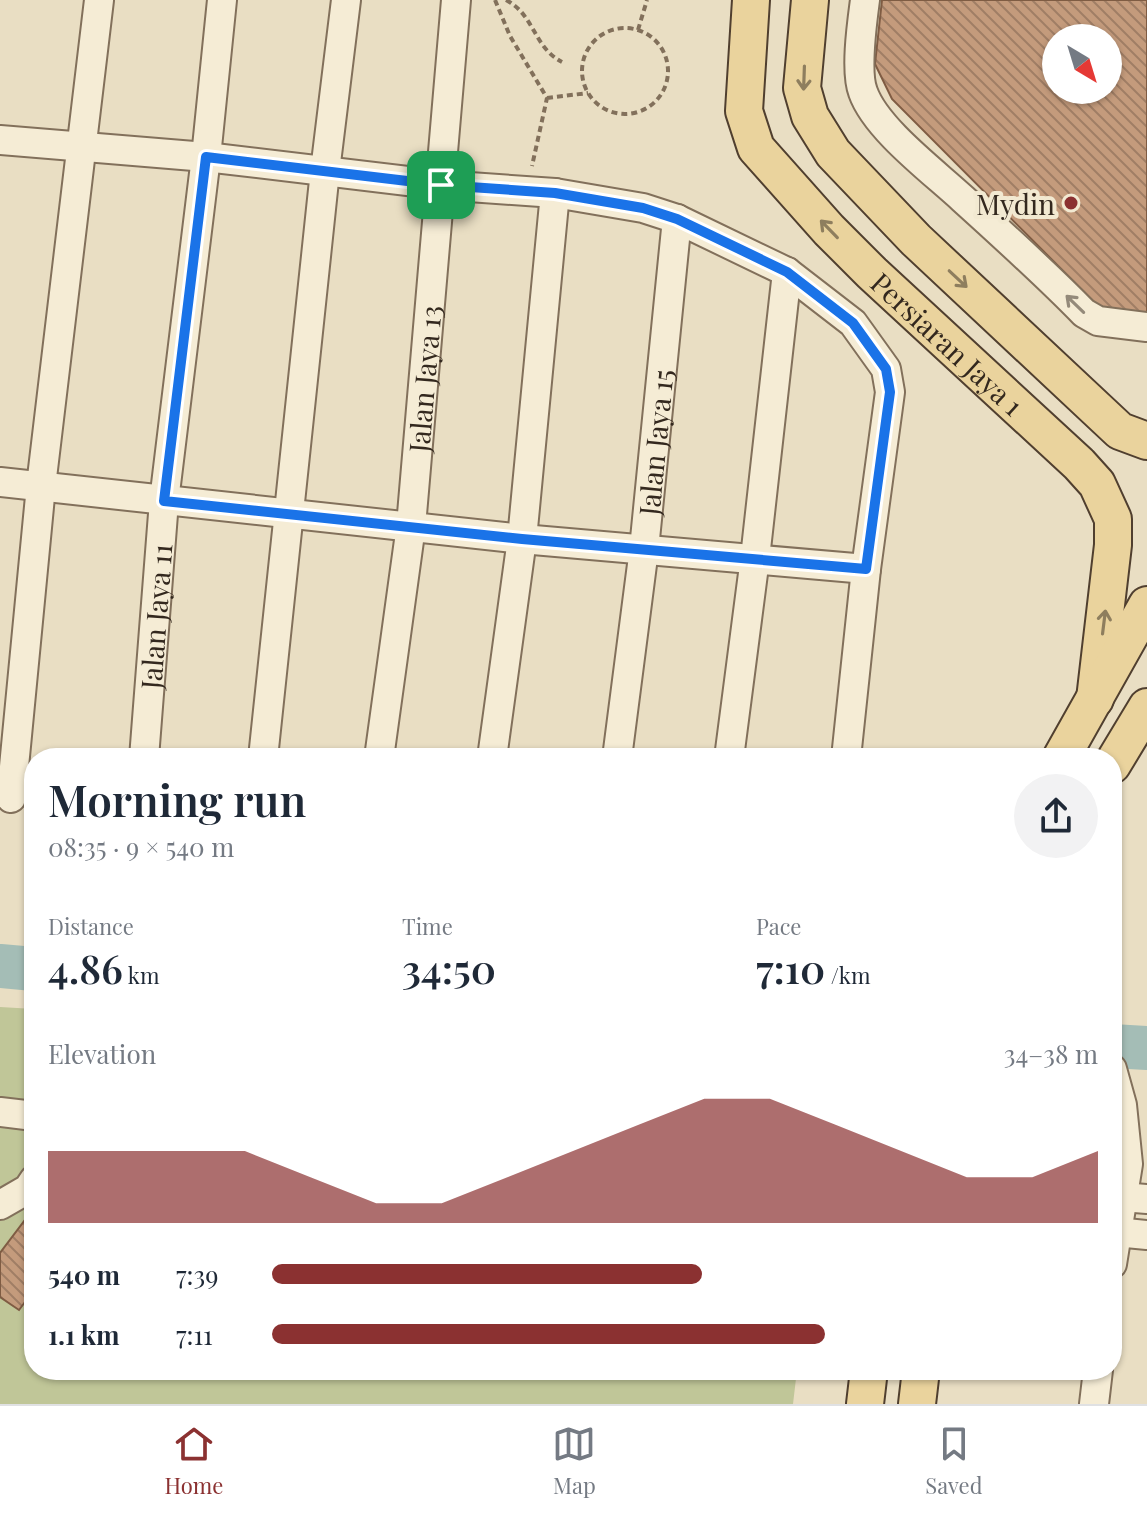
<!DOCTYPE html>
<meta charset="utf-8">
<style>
:root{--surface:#fff;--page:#f2f2f3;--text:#1f2937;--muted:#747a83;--line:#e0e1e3;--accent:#8b3131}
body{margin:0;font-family:"Playfair Display",serif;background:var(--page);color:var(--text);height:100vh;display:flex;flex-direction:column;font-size:30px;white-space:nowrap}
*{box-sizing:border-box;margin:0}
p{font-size:26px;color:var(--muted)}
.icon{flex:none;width:44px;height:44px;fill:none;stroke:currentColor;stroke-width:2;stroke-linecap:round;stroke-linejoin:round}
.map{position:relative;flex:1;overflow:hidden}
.sheet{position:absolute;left:24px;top:748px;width:1098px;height:632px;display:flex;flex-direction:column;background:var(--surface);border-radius:32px;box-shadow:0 2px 6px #0004}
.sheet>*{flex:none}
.needle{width:52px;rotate:142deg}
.controls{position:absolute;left:1042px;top:24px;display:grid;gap:16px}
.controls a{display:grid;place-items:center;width:80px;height:80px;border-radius:50%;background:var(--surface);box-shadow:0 2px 6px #0004;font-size:40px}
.pin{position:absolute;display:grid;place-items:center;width:68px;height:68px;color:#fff;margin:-34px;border-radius:16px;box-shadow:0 4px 12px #0006}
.round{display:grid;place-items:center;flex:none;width:84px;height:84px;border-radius:42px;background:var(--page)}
.summary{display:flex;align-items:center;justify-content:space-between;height:136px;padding:0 24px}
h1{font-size:44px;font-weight:600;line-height:60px}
.figures{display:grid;grid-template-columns:repeat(3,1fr);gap:12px;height:136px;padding:8px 24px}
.figures div{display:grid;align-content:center}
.figures b{font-size:40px;font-weight:600}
.figures small{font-size:22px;font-weight:400}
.figures p{font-size:22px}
.chart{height:224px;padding:16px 24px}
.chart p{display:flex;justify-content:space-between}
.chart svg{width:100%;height:144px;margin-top:8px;fill:var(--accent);opacity:.7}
ul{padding:0 24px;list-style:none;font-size:26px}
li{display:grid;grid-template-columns:128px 96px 1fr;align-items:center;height:60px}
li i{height:20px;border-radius:10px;background:var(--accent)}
.dock{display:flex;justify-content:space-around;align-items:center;height:112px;border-top:2px solid var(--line);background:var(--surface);font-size:22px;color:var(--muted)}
.dock a{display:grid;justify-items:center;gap:4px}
.dock .current{color:var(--accent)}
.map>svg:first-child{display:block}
.park{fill:#c0c698}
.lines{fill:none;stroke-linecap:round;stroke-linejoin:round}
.river{stroke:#a4bdb6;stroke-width:44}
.building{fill:url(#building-back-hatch);stroke:#7f5c43;stroke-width:2;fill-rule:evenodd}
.minor-casing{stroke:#82705b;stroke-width:32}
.major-casing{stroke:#503f2f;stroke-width:40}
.path{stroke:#82705b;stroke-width:4;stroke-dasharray:6 4;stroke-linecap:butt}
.minor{stroke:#f5ecd5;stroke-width:28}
.major{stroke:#ead39d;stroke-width:36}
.oneway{stroke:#8e7e5e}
.oneway2{stroke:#948a7a}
.route-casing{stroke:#fff;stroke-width:16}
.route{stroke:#1a73e8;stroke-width:10}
.poi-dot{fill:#8b3131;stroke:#f2e9d1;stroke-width:3}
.labels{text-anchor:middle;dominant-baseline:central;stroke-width:8;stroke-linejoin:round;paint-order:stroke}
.poi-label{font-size:28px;fill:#33281e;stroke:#f2e9d1;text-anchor:end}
.street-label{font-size:28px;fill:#33281e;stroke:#f2e9d1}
</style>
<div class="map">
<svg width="1147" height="1404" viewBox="0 0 1147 1404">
<defs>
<pattern id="building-back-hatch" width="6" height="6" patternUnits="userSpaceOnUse" patternTransform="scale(2)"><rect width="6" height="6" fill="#c49b7c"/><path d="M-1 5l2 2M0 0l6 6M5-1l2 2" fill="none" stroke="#a07e65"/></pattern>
</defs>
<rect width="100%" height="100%" fill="#e9dec3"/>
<path class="park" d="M0,1007L34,1009V1370H797L793,1404H0Z"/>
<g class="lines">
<path class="river" d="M0,966L34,969
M1112,1046L1147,1048"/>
</g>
<path class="building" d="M882,0H1147V314L1099,307L892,99L875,64ZM1056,38H1108V90H1056Z
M34,1208V1290L19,1310L0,1297V1253Z"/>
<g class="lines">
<defs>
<g id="minor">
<path d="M865,0C862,23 855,71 863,92C876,129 934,172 963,199C1004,236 1045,273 1084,313L1098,321L1147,327"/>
<path d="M0,140L206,157L441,185L555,193L643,208L677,219L787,272L853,323L886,369L890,392L866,569L846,758"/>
<path d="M0,482L522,539L866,569"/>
<path id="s1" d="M144,758L164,501L206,157L222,0"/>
<path d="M263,758L325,171L346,0"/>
<path id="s2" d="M379,758L411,526L456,0"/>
<path d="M492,758L522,539L555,193"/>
<path id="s3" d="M617,758L644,549L677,219"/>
<path d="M729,758L755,558L787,272"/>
<path d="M11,798L41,486L99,0"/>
<path d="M1112,1069L1122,1105L1128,1164L1112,1264"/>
<path d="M0,1112L34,1116"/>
<path d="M1122,1197L1147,1199"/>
<path d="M0,1205L28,1189L34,1180"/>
<path d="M1116,1232L1147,1235"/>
<path d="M1094,1404L1098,1370"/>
</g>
<g id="major">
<path id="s4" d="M751,0L744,111L756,148L829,230L872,273L1079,464L1097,484L1113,519V545L1095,699"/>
<path d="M810,0L802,88L810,116L833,153L916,240L1120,431L1147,441"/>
<path d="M1061,758L1147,605"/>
<path d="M1112,765L1147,707"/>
<path d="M865,1404L869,1370"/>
<path d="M917,1404L921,1370"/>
</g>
</defs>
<use href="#minor" class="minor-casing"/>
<use href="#major" class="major-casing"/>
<path class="path" d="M495,0L510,36L547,98L532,166
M506,0C535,15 533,47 562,62
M582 71a43 43 0 1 1 86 0a43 43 0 1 1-86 0Z
M638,30L647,0
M547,98L588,93"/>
<use href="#minor" class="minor"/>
<use href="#major" class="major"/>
</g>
<defs><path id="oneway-shaft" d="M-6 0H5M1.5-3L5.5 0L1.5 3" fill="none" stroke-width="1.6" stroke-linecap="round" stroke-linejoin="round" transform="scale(2)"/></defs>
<g class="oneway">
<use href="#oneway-shaft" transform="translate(804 78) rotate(92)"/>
<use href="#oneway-shaft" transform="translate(829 229) rotate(-134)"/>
<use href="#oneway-shaft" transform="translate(958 279) rotate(43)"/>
<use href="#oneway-shaft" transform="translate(1104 622) rotate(-83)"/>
</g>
<use class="oneway2" href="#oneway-shaft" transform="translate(1075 304) rotate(-136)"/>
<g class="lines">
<defs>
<path id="route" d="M206,157L441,185L555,193L643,208L677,219L787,272L853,323L886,369L890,392L866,569L522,539L164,501Z"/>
</defs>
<use href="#route" class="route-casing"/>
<use href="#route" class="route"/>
</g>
<circle class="poi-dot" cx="1071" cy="203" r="8"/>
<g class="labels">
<g class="poi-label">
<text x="1055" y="203">Mydin</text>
</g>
<g class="street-label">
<text stroke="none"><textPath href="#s4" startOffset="424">Persiaran Jaya 1</textPath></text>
<text stroke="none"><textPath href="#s2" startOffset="382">Jalan Jaya 13</textPath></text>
<text stroke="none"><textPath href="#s3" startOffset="318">Jalan Jaya 15</textPath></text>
<text stroke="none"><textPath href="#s1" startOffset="142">Jalan Jaya 11</textPath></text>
</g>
</g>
</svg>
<div class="controls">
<a><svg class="needle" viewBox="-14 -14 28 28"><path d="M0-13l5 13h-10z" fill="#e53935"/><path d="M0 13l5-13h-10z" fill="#747a83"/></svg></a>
</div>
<div class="pin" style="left:441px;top:185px;background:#1e9e55"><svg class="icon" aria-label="arrive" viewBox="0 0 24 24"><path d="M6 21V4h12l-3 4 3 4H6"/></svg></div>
<section class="sheet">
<div class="summary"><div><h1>Morning run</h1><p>08:35 · 9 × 540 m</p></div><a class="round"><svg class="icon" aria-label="share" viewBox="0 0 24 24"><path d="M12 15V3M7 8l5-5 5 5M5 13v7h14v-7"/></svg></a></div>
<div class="figures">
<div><p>Distance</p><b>4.86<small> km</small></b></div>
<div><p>Time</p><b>34:50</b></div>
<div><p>Pace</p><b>7:10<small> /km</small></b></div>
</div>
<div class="chart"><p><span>Elevation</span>34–38 m</p>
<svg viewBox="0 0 160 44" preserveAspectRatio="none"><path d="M0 44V22L10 22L20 22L30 22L40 30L50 38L60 38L70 30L80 22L90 14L100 6L110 6L120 14L130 22L140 30L150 30L160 22V44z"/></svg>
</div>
<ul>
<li><b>540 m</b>7:39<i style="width:52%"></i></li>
<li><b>1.1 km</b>7:11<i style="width:67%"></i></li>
</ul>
</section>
</div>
<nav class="dock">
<a class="current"><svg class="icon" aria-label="home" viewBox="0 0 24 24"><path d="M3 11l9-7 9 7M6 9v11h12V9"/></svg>Home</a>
<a><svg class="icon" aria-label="map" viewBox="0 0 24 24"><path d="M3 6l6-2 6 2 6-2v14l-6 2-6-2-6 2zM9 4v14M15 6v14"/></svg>Map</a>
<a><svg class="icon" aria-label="saved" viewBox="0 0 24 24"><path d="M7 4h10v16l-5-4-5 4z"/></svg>Saved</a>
</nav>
